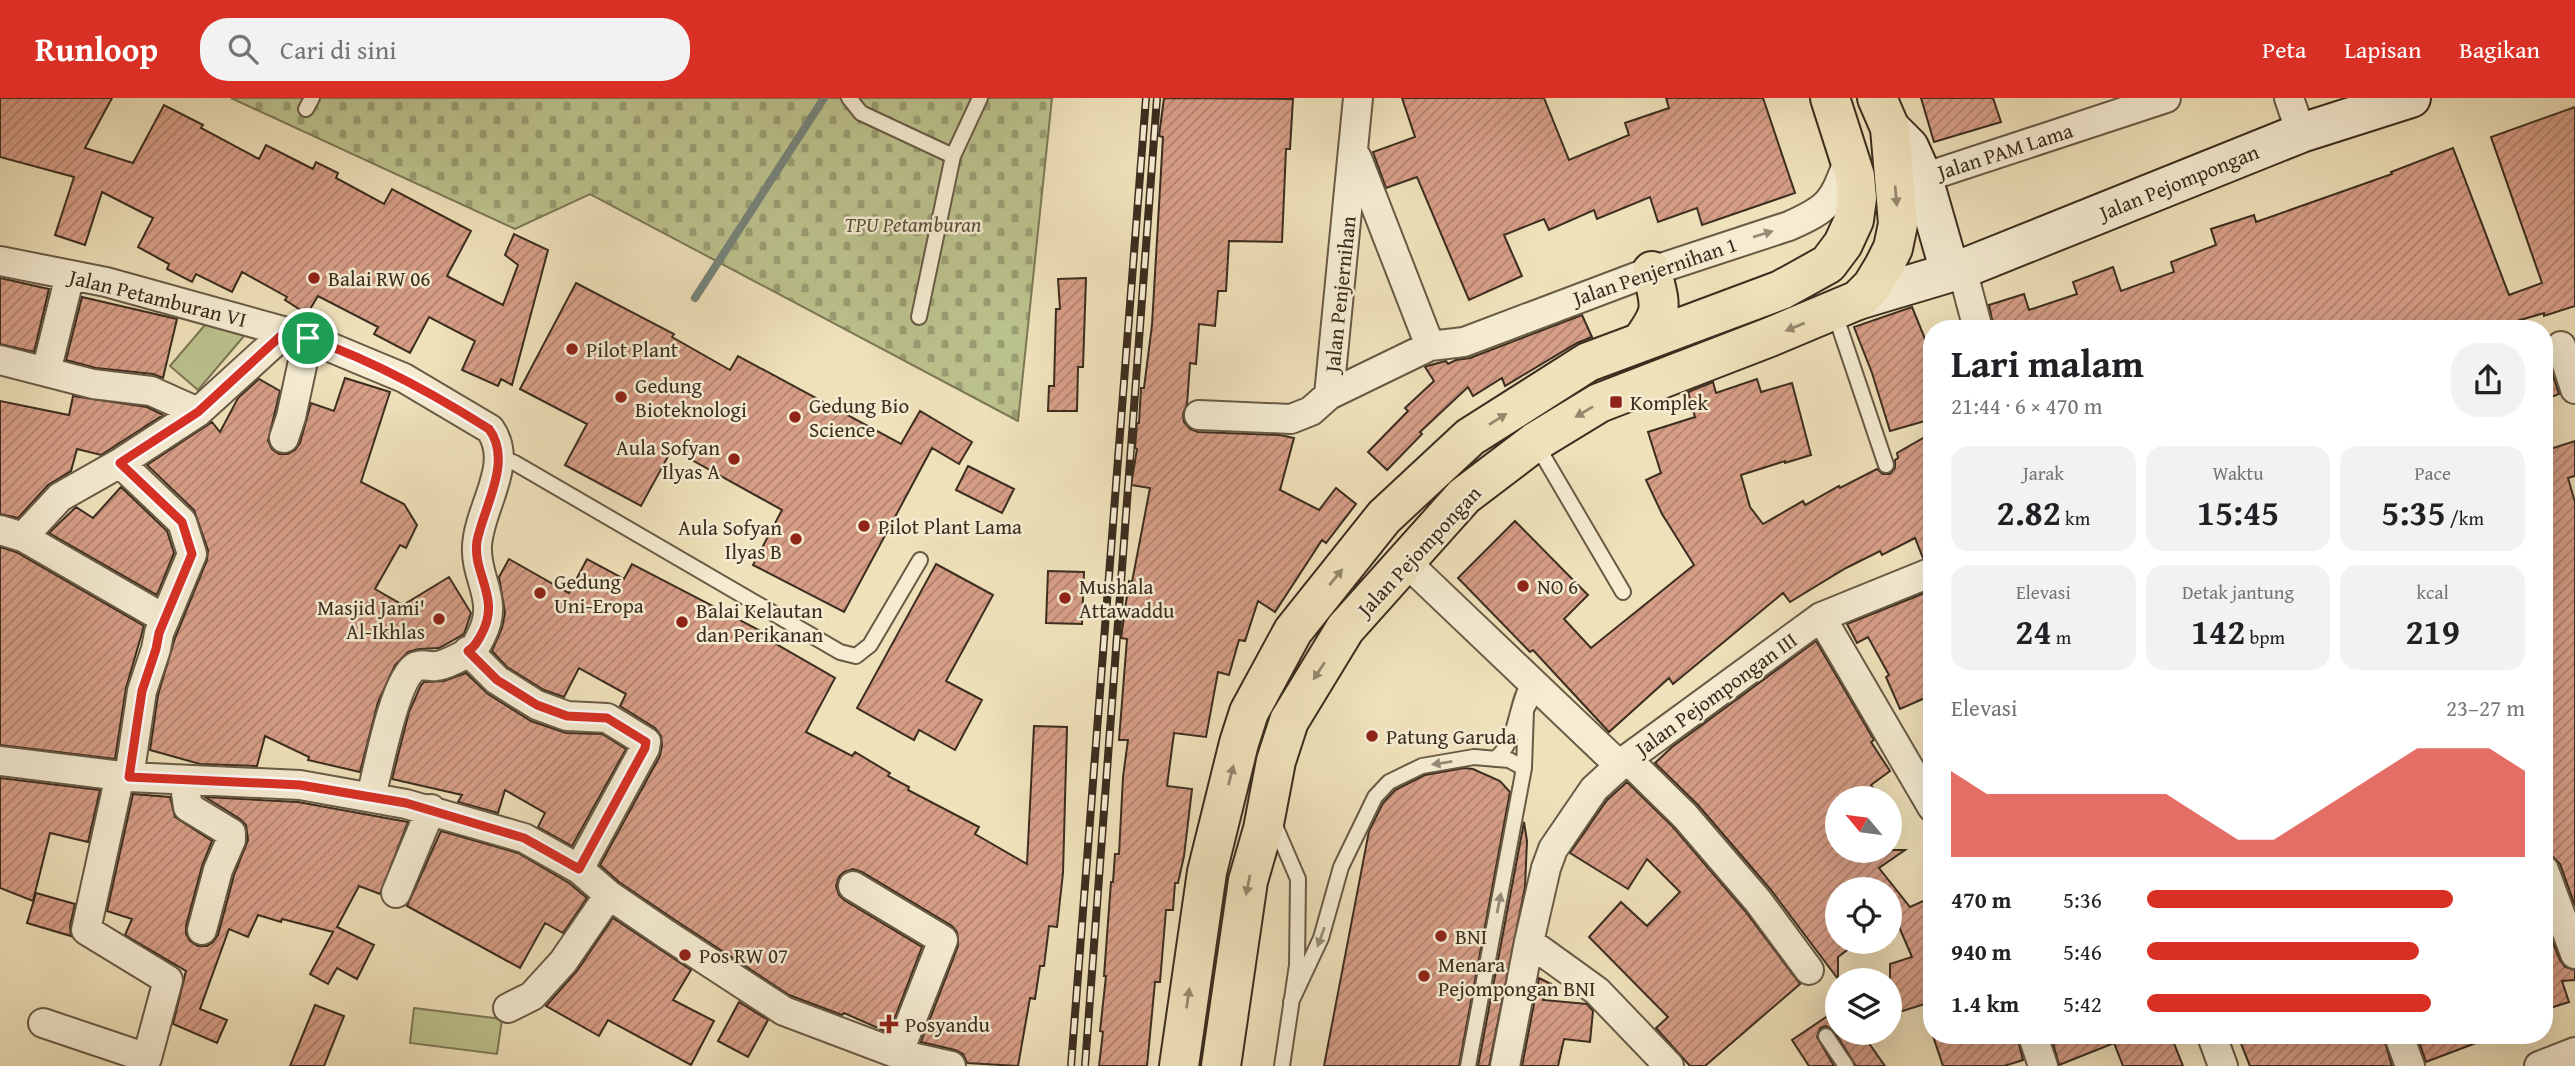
<!DOCTYPE html>
<html lang="id">
<meta charset="utf-8">
<style>
:root{--surface:#fff;--page:#f2f2f2;--text:#202124;--muted:#757577;--accent:#d93025}
body{margin:0;font-family:"Gentium Book Plus",serif;background:var(--page);color:var(--text);height:100vh;display:flex;flex-direction:column;font-size:26px;white-space:nowrap}
*{box-sizing:border-box;margin:0}
p{font-size:23px;color:var(--muted)}
.icon{flex:none;width:38px;height:38px;fill:none;stroke:currentColor;stroke-width:2;stroke-linecap:round;stroke-linejoin:round}
.map{position:relative;flex:1;overflow:hidden}
.drawer{position:absolute;left:1923px;top:222px;width:630px;height:724px;display:flex;flex-direction:column;background:var(--surface);border-radius:28px;box-shadow:0 7px 28px #0002}
.drawer>*{flex:none}
.needle{width:46px;rotate:299deg}
.controls{position:absolute;left:1825px;top:688px;display:grid;gap:14px}
.controls a{display:grid;place-items:center;width:77px;height:77px;border-radius:50%;background:var(--surface);box-shadow:0 7px 28px #0002;font-size:35px}
.pin{position:absolute;display:grid;place-items:center;width:60px;height:60px;color:#fff;margin:-30px;border:4px solid #fff;border-radius:50%;box-shadow:0 2px 7px #0007}
.round{display:grid;place-items:center;flex:none;width:74px;height:74px;border-radius:28px;background:var(--page)}
.overview{display:flex;align-items:center;justify-content:space-between;height:119px;padding:0 28px}
h1{font-size:38px;font-weight:600;line-height:52px}
.stats{display:grid;grid-template-columns:repeat(3,1fr);gap:10px;height:119px;padding:7px 28px}
.stats div{display:grid;align-content:center;border-radius:18px;background:var(--page);text-align:center}
.stats b{font-size:35px;font-weight:600}
.stats small{font-size:19px;font-weight:400}
.stats p{font-size:19px}
.chart{height:196px;padding:14px 28px}
.chart p{display:flex;justify-content:space-between}
.chart svg{width:100%;height:126px;margin-top:7px;fill:var(--accent);opacity:.7}
ul{padding:0 28px;list-style:none;font-size:23px}
li{display:grid;grid-template-columns:112px 84px 1fr;align-items:center;height:52px}
li i{height:18px;border-radius:9px;background:var(--accent)}
header{display:flex;align-items:center;gap:42px;box-sizing:border-box;height:98px;padding:0 35px;background:var(--accent);color:#fff}
header strong{font-size:33px}
nav{display:flex;gap:38px;margin-inline-start:auto;font-size:24px}
.search{width:490px;height:63px;background:var(--page);display:flex;align-items:center;gap:18px;box-sizing:border-box;padding:0 24px;border-radius:28px;color:var(--muted);font-size:26px}
.map>svg:first-child{display:block}
.cemetery{fill:url(#cemetery-stones);stroke:#7c7856;stroke-width:2}
.garden{fill:#bcc28d;stroke:#7c7856;stroke-width:2}
.lines{fill:none;stroke-linecap:round;stroke-linejoin:round}
.stream{stroke:#75837a;stroke-width:8}
.building{fill:url(#building-hatch);stroke:#3c2d1f;stroke-width:2}
.lane-casing{stroke:#695a46;stroke-width:18}
.street-casing{stroke:#695a46;stroke-width:32}
.secondary-casing{stroke:#3c2d1f;stroke-width:42}
.primary-casing{stroke:#3c2d1f;stroke-width:42}
.lane{stroke:#f5ecd2;stroke-width:14}
.street{stroke:#f5ecd2;stroke-width:28}
.secondary{stroke:#f5ecd2;stroke-width:38}
.primary{stroke:#efe1ba;stroke-width:38}
.rail-casing{stroke:#3c2d1f;stroke-width:8}
.rail{stroke:#f5ecd2;stroke-width:5;stroke-dasharray:16;stroke-linecap:butt}
.oneway{fill:#96876c}
.oneway2{fill:#988c78}
.route-casing{stroke:#fff;stroke-width:14}
.route{stroke:#d93025;stroke-width:9}
.poi-dot{fill:#8f2418;stroke:#f5ecd2;stroke-width:2.5}
.labels{text-anchor:middle;dominant-baseline:central;stroke-width:5;stroke-linejoin:round;paint-order:stroke}
.street-label{font-size:21px;fill:#3c2d1f;stroke:#f5ecd2}
.park-label{font-size:21px;font-style:italic;fill:#5c523a;stroke:#f5ecd2}
.poi-label{font-size:21px;fill:#3c2d1f;stroke:#f5ecd2;text-anchor:start}
</style>
<header>
<strong>Runloop</strong>
<div class="search"><svg class="icon" aria-label="search" viewBox="0 0 24 24"><circle cx="10" cy="10" r="6"/><path d="M15 15l6 6"/></svg>Cari di sini</div>
<nav><a>Peta</a><a>Lapisan</a><a>Bagikan</a></nav>
</header>
<div class="map">
<svg width="2575" height="968" viewBox="0 0 2575 968">
<defs>
<pattern id="cemetery-stones" width="16" height="16" patternUnits="userSpaceOnUse" patternTransform="scale(1.75)"><rect width="16" height="16" fill="#bcc28d"/><path d="M2 7V4a2 2 0 0 1 4 0v3zM10 15v-3a2 2 0 0 1 4 0v3z" fill="#9a9e73"/></pattern>
<pattern id="building-hatch" width="6" height="6" patternUnits="userSpaceOnUse" patternTransform="scale(1.75)"><rect width="6" height="6" fill="#d79e87"/><path d="M-1 1l2-2M0 6l6-6M5 7l2-2" fill="none" stroke="#b0816e"/></pattern>
</defs>
<rect width="100%" height="100%" fill="#efe1ba"/>
<filter id="stains"><feTurbulence type="fractalNoise" baseFrequency=".00286" numOctaves="4"/><feColorMatrix values="0 0 0 0 .2 0 0 0 0 .09 0 0 0 0 .02 0 0 0 .5 -.17"/></filter>
<radialGradient id="worn" r=".72"><stop offset=".6" stop-color="#630" stop-opacity="0"/><stop offset="1" stop-color="#630" stop-opacity=".3"/></radialGradient>
<path class="cemetery" d="M231,0H1052L1018,323L590,96L515,131Z"/>
<path class="garden" d="M216,214L244,238L198,292L170,268Z
M414,910L502,921L497,956L410,945Z"/>
<g class="lines">
<path class="stream" d="M695,200L824,0"/>
</g>
<path class="building" d="M0,0H112L85,50L133,65L164,7L203,27L201,30L259,61L266,47L313,71L316,64L338,75L336,80L384,106L392,91L471,133L447,178L503,207L518,167L505,157L514,136L548,152L512,287L501,281L498,288L462,272L475,243L429,219L410,255L374,236L378,229L318,198L307,216L285,202L287,199L242,174L232,194L196,176L192,184L167,171L169,166L138,149L153,120L102,94L85,147L55,137L74,79L0,59Z
M1164,0L1293,1L1290,51H1286L1282,144L1229,143L1226,193H1218L1215,228L1199,226L1196,266L1190,265L1187,306L1183,316L1184,324L1190,331L1198,334L1280,337L1294,340L1280,392L1319,412L1336,390L1356,406L1326,445L1322,442L1275,514L1258,503L1245,543L1239,542L1229,577L1218,574L1206,639L1174,635L1167,688L1192,691L1184,758L1178,785H1175L1173,812H1166L1160,884H1155L1147,968H1099L1103,934L1100,933L1106,878H1104L1111,784H1113L1115,756H1119L1123,679L1128,642H1119L1127,541L1121,540L1129,483L1132,484L1150,390L1131,387L1137,351L1135,350L1137,325H1139L1141,290H1144L1152,227L1163,39L1159,38Z
M1402,0H1544L1569,62L1629,37L1625,25L1669,10L1666,0H1763L1795,95L1702,127L1697,110L1658,124L1650,99L1597,121L1594,112L1549,132L1544,121L1504,137L1522,178L1469,202L1417,79L1386,90L1373,54L1415,39Z
M1921,0H1993L2001,24L1934,44Z
M2575,9V208L2544,218V215L2490,231H1994L1989,207L2024,196L2029,212L2077,196L2073,184L2113,169L2121,193L2174,174L2171,164L2216,147L2211,131L2254,117L2256,124L2392,76L2391,74L2453,50L2509,197L2542,185L2491,39Z
M0,180L49,191L34,254L0,246Z
M1086,180L1083,269H1078L1077,313H1048L1049,288H1054L1056,211H1060L1058,181Z
M576,185L674,236L672,239L730,272L738,258L901,346L920,313L972,344L959,366L932,350L844,514L753,467L782,412L672,351L641,408L565,367L587,326L520,291Z
M82,199L177,221L163,280L153,276L96,270L66,262Z
M1912,209L1932,258V321L1890,333L1872,275L1854,229Z
M1582,217L1592,239L1577,245L1505,288L1502,280L1473,298L1468,289L1420,334L1422,336L1387,372L1368,354L1408,313L1405,310L1434,283L1425,269L1427,268L1446,263L1448,266L1456,262L1470,260Z
M2550,268L2559,296L2544,302V270Z
M345,280L390,294L361,384L404,406L417,427L406,450L400,447L375,491L403,507L449,479L471,515L464,536L439,550L419,551L408,554L395,567L378,604L360,674L308,662L309,659L265,638L257,668L200,666L150,652L158,597L175,540L207,462L208,452L194,412L147,367L212,324L220,334L238,300L259,281L280,293L268,343L272,351L279,356H288L295,352L300,345L311,305L334,313Z
M1757,281L1761,294L1792,285L1811,357L1785,365V363L1741,377L1750,409L1763,426L1803,403L1805,407L1839,388L1840,390L1877,371L1883,376H1890L1895,370V362L1898,360L1897,355L1932,335V458L1923,460L1915,440L1882,457L1880,453L1846,470L1790,504L1783,495L1673,586L1669,580L1609,634L1533,552L1530,554L1458,480L1515,423L1588,497L1564,521L1591,550L1694,467L1662,416L1646,382L1661,375L1648,334L1695,319L1688,294L1713,284L1716,295Z
M73,298L147,309L163,317L101,357L77,351L71,373L48,387L18,420L0,416V303L69,317Z
M2575,343V378L2568,380L2575,404V808L2560,766L2552,758L2550,751L2544,753V518L2551,517L2548,507L2552,506L2544,486V353Z
M968,368L1014,391L1002,415L956,392Z
M121,389L167,433L174,455L157,497L49,435L76,409L93,420Z
M0,449L16,454L144,528L126,590L115,661L0,647Z
M509,461L569,495L587,461L624,481L632,466L759,532L757,535L835,580L806,634L852,658L855,654L890,675L888,678L909,689L908,692L979,729L975,736L1027,766L1034,628L1067,629L1063,775L1057,829L1049,828L1044,868H1040L1035,901L1030,900L1018,968L967,965L963,956L955,952L921,944L958,848L957,834L952,828L862,774L853,771L844,774L839,779L836,788L839,797L844,802L922,849L889,935L844,915L842,917L789,897L675,822L619,784L600,767L660,658L662,647L661,638L655,630L620,608L626,596L579,570L564,599L544,592L507,569L492,553L502,530L505,515L499,479Z
M936,466L993,497L946,583L982,602L955,652L919,632L914,642L857,610Z
M1048,473L1084,474L1082,526L1046,525Z
M1932,492V597L1900,611L1886,579L1889,577L1868,539L1857,545L1847,526Z
M1816,543L1874,642L1871,644L1890,673L1871,687L1880,700H1838V752H1905L1879,770L1910,809L1932,799V907L1931,904L1890,917V866L1912,859L1890,808V791H1838V844H1858L1838,859V881L1771,792L1698,707L1655,665L1672,649Z
M466,575L488,596L531,623L566,635L602,636L626,651L572,748L538,729L545,715L505,692L498,715L458,704L462,697L392,681L409,614L421,587L424,584L444,583Z
M1464,670L1473,671L1500,683L1510,694L1459,968H1324L1369,733L1383,705L1395,692L1425,677Z
M0,680L100,692L88,744L50,735L33,803L0,790Z
M1627,684L1673,729L1745,813L1800,886L1705,968H1690L1656,930L1668,919L1589,839L1621,804L1647,828L1680,794L1647,761L1628,791L1570,755L1607,702Z
M133,696L170,699L175,719L212,743L202,768L186,828V836L190,843L198,848H207L213,844L218,837L234,777L248,742L246,727L240,721L205,699L298,704L408,724L380,796L359,788L337,829L374,847L357,881L337,870L328,886L310,876L333,834L282,821L281,824L258,817L248,839L229,831L200,911L227,922L217,945L173,926L186,873L125,837L132,821L107,813Z
M1524,724L1527,743L1525,789L1489,968H1478Z
M441,733L518,755L569,785L587,800L563,835L545,825L520,870L407,808Z
M36,795L75,806L70,828L71,838L27,825Z
M613,820L691,872L673,902L714,923L691,967L608,922L599,938L546,908L577,873Z
M2549,835L2560,862L2565,869L2575,872V882L2562,883L2569,904L2544,912V836Z
M1539,880L1551,886L1543,902L1587,906L1593,913L1590,944L1564,941L1558,968H1522Z
M739,904L768,922L748,959L718,943Z
M315,907L344,918L324,968H290Z
M1838,911V934H1861L1885,968H1856L1834,933L1826,928L1820,930L1817,939L1834,968H1809L1792,942Z
M1933,938H2017L2023,962L2004,968H1943Z
M2051,938H2171L2183,968H2123L2114,945L2059,967Z
M2238,938H2383L2392,968H2250Z
M2417,938H2489V940L2426,964Z"/>
<g class="lines">
<defs>
<path id="lane" d="M849,0L861,15L953,58
M306,11L312,0
M1834,213L1886,367
M919,219L953,58L980,0
M1535,344L1623,494
M500,359L515,365L840,554L856,558L870,547L920,462
M1495,661C1519,642 1514,608 1530,583
M1273,723L1298,781L1297,867L1282,968
M1291,904L1321,840L1341,769L1375,699L1389,684L1422,668L1474,659L1509,662L1524,670
M1826,938L1846,968
M1468,968L1524,670L1526,612L1538,590"/>
<path id="street" d="M2289,0L2301,35
M1357,60L1430,248
M1923,80L2166,0
M0,163L106,184L308,240L404,280L490,331C515,366 479,409 477,448C475,480 499,502 482,536C480,540 477,547 474,550C468,556 443,568 436,568C428,569 422,565 415,569C394,583 378,672 371,699
M1962,171L1978,231
M2561,248L2575,291
M0,262L93,286L151,293L198,314
M46,274L70,177
M1329,297L1358,0
M1199,317L1291,321L1311,313L1329,297L1430,248L1464,244L1652,173L1789,128C1833,109 1833,102 1850,59
M284,340L291,319L308,240
M120,365L182,424L192,456L159,535L156,551L142,593L129,679
M0,432L23,439L165,521
M23,439L60,399L120,365L198,314L286,234
M1405,463L1620,668
M1821,519L1932,709
M468,553L497,582L537,607L567,618L607,620L646,644L645,650L579,771
M1627,661L1685,718L1758,803L1809,872
M0,663L129,679L300,687L406,706L524,740L579,771L609,797L666,836L784,913L898,956L951,968
M192,682L186,695L188,709L231,735V742L218,772L202,832
M2544,772L2575,856
M853,788L943,842L898,956
M396,795L431,711
M1529,844L1597,893L1669,968
M508,910L532,898L563,864L609,797
M43,925L147,960L168,882L86,832L120,677
M2033,938L2043,968
M2212,938L2223,968
M2399,938L2410,968
M1505,968L1529,844L1546,770L1553,751L1594,691L1627,661L1821,519L1932,474
M2539,968L2575,954"/>
<path id="secondary" d="M1890,30L1909,49L1923,80L1950,174
M1858,202L1962,171L2301,35L2411,0"/>
<path id="primary" d="M1641,244C1664,212 1661,210 1652,173
M1179,968L1207,774L1239,645L1249,614L1293,533L1384,419L1470,339L1588,264L1781,192L1828,166L1843,146L1854,122L1857,100L1855,78L1830,0
M1221,968L1248,783L1263,731L1276,663L1289,623L1345,531L1464,398L1535,344L1599,305L1770,239L1858,202L1872,188L1884,168L1893,150L1898,126L1890,30L1877,0"/>
</defs>
<use href="#lane" class="lane-casing"/>
<use href="#street" class="street-casing"/>
<use href="#secondary" class="secondary-casing"/>
<use href="#primary" class="primary-casing"/>
<use href="#lane" class="lane"/>
<use href="#street" class="street"/>
<use href="#secondary" class="secondary"/>
<use href="#primary" class="primary"/>
<defs>
<path id="rail" d="M1071,968L1146,0
M1085,968L1157,0"/>
</defs>
<use href="#rail" class="rail-casing"/>
<use href="#rail" class="rail"/>
</g>
<defs><path id="oneway-solid" d="M-6-.8H1V-3.2L6.5 0L1 3.2V.8H-6Z" transform="scale(1.75)"/></defs>
<g class="oneway">
<use href="#oneway-solid" transform="translate(1896 98) rotate(85)"/>
<use href="#oneway-solid" transform="translate(1795 229) rotate(158)"/>
<use href="#oneway-solid" transform="translate(1584 314) rotate(149)"/>
<use href="#oneway-solid" transform="translate(1498 321) rotate(-32)"/>
<use href="#oneway-solid" transform="translate(1336 479) rotate(-51)"/>
<use href="#oneway-solid" transform="translate(1319 573) rotate(123)"/>
<use href="#oneway-solid" transform="translate(1231 677) rotate(-76)"/>
<use href="#oneway-solid" transform="translate(1248 787) rotate(101)"/>
<use href="#oneway-solid" transform="translate(1188 900) rotate(-82)"/>
</g>
<g class="oneway2">
<use href="#oneway-solid" transform="translate(1763 136) rotate(-17)"/>
<use href="#oneway-solid" transform="translate(1442 665) rotate(171)"/>
<use href="#oneway-solid" transform="translate(1499 805) rotate(-79)"/>
<use href="#oneway-solid" transform="translate(1321 839) rotate(110)"/>
</g>
<g class="lines">
<defs>
<path id="route" d="M286,233C358,254 426,291 489,331C513,363 484,408 477,443C472,476 502,500 481,537C477,544 475,549 468,553L497,582L537,607L567,618L607,620L646,644L645,650L579,771L524,740L406,705L300,687L129,679L142,593L156,551L159,535L192,456L182,424L120,365L198,314Z"/>
</defs>
<use href="#route" class="route-casing"/>
<use href="#route" class="route"/>
</g>
<g class="poi-dot">
<circle cx="314" cy="180" r="7"/>
<circle cx="572" cy="251" r="7"/>
<circle cx="621" cy="299" r="7"/>
<rect x="1609" y="297" width="14" height="14" rx="3.5"/>
<circle cx="795" cy="319" r="7"/>
<circle cx="734" cy="361" r="7"/>
<circle cx="864" cy="428" r="7"/>
<circle cx="796" cy="441" r="7"/>
<circle cx="1523" cy="488" r="7"/>
<circle cx="540" cy="495" r="7"/>
<circle cx="1065" cy="500" r="7"/>
<circle cx="439" cy="521" r="7"/>
<circle cx="682" cy="524" r="7"/>
<circle cx="1372" cy="638" r="7"/>
<circle cx="1441" cy="838" r="7"/>
<circle cx="685" cy="857" r="7"/>
<circle cx="1424" cy="878" r="7"/>
<path d="M885.5 915.5h7v7h7v7h-7v7h-7v-7h-7v-7h7z"/>
</g>
<g class="labels">
<g class="street-label">
<text transform="translate(2005 53) rotate(-18)">Jalan PAM Lama</text>
<text transform="translate(2179 84) rotate(-22)">Jalan Pejompongan</text>
<text transform="translate(1655 173) rotate(-19)">Jalan Penjernihan 1</text>
<text transform="translate(1340 196) rotate(-84)">Jalan Penjernihan</text>
<text transform="translate(158 200) rotate(14)">Jalan Petamburan VI</text>
<text transform="translate(1419 453) rotate(-47)">Jalan Pejompongan</text>
<text transform="translate(1716 596) rotate(-36)">Jalan Pejompongan III</text>
</g>
<g class="park-label">
<text x="913" y="126">TPU Petamburan</text>
</g>
<g class="poi-label">
<text x="328" y="180">Balai RW 06</text>
<text x="586" y="251">Pilot Plant</text>
<text x="635" y="287">Gedung<tspan x="635" dy="24">Bioteknologi</tspan></text>
<text x="1630" y="304">Komplek</text>
<text x="809" y="307">Gedung Bio<tspan x="809" dy="24">Science</tspan></text>
<text x="720" y="349" text-anchor="end">Aula Sofyan<tspan x="720" dy="24">Ilyas A</tspan></text>
<text x="878" y="428">Pilot Plant Lama</text>
<text x="782" y="429" text-anchor="end">Aula Sofyan<tspan x="782" dy="24">Ilyas B</tspan></text>
<text x="554" y="483">Gedung<tspan x="554" dy="24">Uni-Eropa</tspan></text>
<text x="1079" y="488">Mushala<tspan x="1079" dy="24">Attawaddu</tspan></text>
<text x="1537" y="488">NO 6</text>
<text x="425" y="509" text-anchor="end">Masjid Jami'<tspan x="425" dy="24">Al-Ikhlas</tspan></text>
<text x="696" y="512">Balai Kelautan<tspan x="696" dy="24">dan Perikanan</tspan></text>
<text x="1386" y="638">Patung Garuda</text>
<text x="1455" y="838">BNI</text>
<text x="699" y="857">Pos RW 07</text>
<text x="1438" y="866">Menara<tspan x="1438" dy="24">Pejompongan BNI</tspan></text>
<text x="905" y="926">Posyandu</text>
</g>
</g>
<rect width="100%" height="100%" filter="url(#stains)"/>
<rect width="100%" height="100%" fill="url(#worn)"/>
</svg>
<div class="controls">
<a><svg class="needle" viewBox="-14 -14 28 28"><path d="M0-13l5 13h-10z" fill="#e53935"/><path d="M0 13l5-13h-10z" fill="#757577"/></svg></a>
<a><svg class="icon" aria-label="locate" viewBox="0 0 24 24"><circle cx="12" cy="12" r="6"/><path d="M12 2v4M12 18v4M2 12h4M18 12h4"/></svg></a>
<a><svg class="icon" aria-label="layers" viewBox="0 0 24 24"><path d="M12 4l9 5-9 5-9-5zM3 14l9 5 9-5"/></svg></a>
</div>
<div class="pin" style="left:308px;top:240px;background:#1e9e55"><svg class="icon" aria-label="arrive" viewBox="0 0 24 24"><path d="M6 21V4h12l-3 4 3 4H6"/></svg></div>
<section class="drawer">
<div class="overview"><div><h1>Lari malam</h1><p>21:44 · 6 × 470 m</p></div><a class="round"><svg class="icon" aria-label="share" viewBox="0 0 24 24"><path d="M12 15V3M7 8l5-5 5 5M5 13v7h14v-7"/></svg></a></div>
<div class="stats">
<div><p>Jarak</p><b>2.82<small> km</small></b></div>
<div><p>Waktu</p><b>15:45</b></div>
<div><p>Pace</p><b>5:35<small> /km</small></b></div>
</div>
<div class="stats">
<div><p>Elevasi</p><b>24<small> m</small></b></div>
<div><p>Detak jantung</p><b>142<small> bpm</small></b></div>
<div><p>kcal</p><b>219</b></div>
</div>
<div class="chart"><p><span>Elevasi</span>23–27 m</p>
<svg viewBox="0 0 160 44" preserveAspectRatio="none"><path d="M0 44V14L10 22L20 22L30 22L40 22L50 22L60 22L70 30L80 38L90 38L100 30L110 22L120 14L130 6L140 6L150 6L160 14V44z"/></svg>
</div>
<ul>
<li><b>470 m</b>5:36<i style="width:81%"></i></li>
<li><b>940 m</b>5:46<i style="width:72%"></i></li>
<li><b>1.4 km</b>5:42<i style="width:75%"></i></li>
</ul>
</section>
</div>
